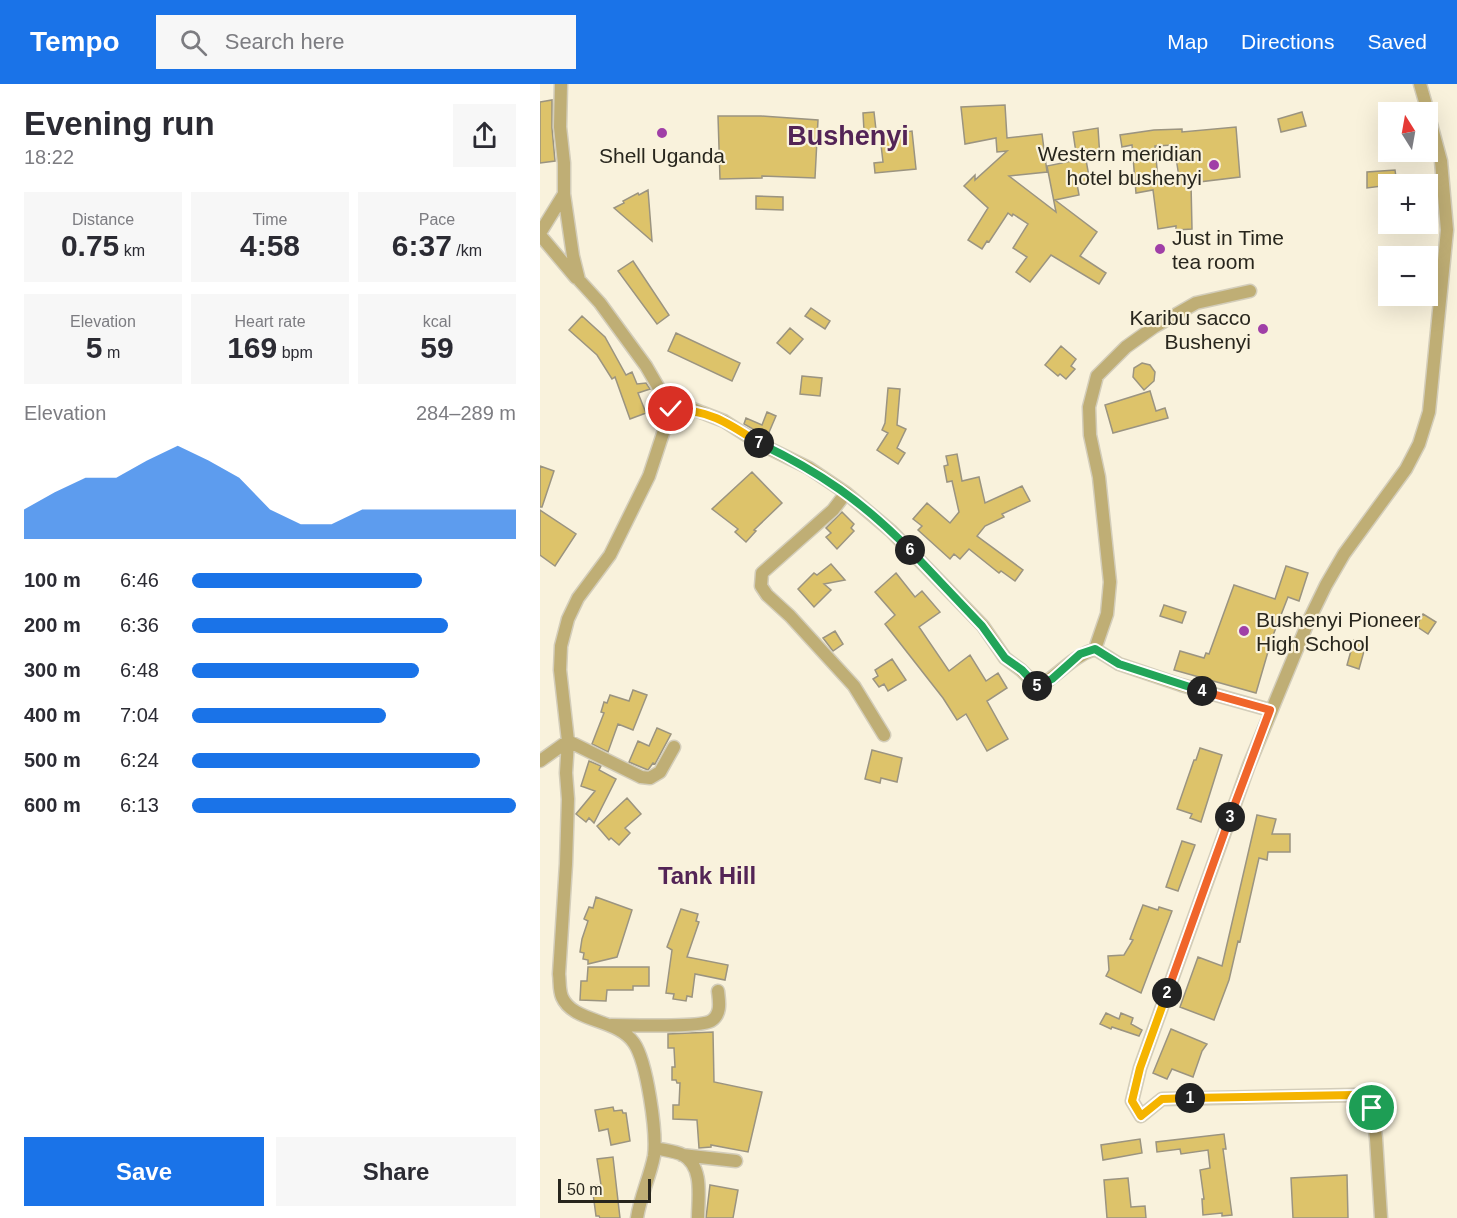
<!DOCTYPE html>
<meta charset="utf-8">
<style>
:root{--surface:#fff;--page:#f7f7f7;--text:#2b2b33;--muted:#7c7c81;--accent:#1a73e8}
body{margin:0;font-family:Arial,sans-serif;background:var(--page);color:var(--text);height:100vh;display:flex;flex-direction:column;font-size:22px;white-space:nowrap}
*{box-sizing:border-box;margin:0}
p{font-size:20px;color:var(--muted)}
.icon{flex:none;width:33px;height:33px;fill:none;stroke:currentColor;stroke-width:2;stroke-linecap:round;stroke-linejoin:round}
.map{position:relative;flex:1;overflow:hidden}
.details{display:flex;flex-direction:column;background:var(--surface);width:540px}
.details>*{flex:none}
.needle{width:39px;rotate:349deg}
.tools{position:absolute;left:838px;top:18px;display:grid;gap:12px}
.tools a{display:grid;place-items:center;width:60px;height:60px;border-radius:0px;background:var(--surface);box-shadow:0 6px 24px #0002;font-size:30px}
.scale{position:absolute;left:18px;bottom:15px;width:93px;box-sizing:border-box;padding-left:6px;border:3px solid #28261d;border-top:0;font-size:16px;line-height:21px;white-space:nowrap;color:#28261d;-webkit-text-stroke:4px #f9f2dc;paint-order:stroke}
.pin{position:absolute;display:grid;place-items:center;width:51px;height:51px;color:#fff;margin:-26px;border:3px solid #fff;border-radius:50%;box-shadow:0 2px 6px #0007}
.km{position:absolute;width:30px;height:30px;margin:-15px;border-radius:50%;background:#222;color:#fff;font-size:16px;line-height:30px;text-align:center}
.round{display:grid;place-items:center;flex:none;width:63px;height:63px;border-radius:0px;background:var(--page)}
.summary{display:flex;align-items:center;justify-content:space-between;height:102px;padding:0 24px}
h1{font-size:33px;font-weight:700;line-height:45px}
.stats{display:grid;grid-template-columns:repeat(3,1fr);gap:9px;height:102px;padding:6px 24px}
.stats div{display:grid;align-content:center;border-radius:0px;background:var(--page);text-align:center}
.stats b{font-size:30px;font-weight:700}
.stats small{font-size:16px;font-weight:400}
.stats p{font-size:16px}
.chart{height:168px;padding:12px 24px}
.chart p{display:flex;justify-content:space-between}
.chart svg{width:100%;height:108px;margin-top:6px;fill:var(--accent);opacity:.7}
.cta{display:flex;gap:12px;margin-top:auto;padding:12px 24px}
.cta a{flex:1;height:69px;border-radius:0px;background:var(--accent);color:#fff;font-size:24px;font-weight:700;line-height:69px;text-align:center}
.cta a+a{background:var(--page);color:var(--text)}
ul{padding:0 24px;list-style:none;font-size:20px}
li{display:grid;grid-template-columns:96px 72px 1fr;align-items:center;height:45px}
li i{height:15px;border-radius:8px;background:var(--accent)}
header{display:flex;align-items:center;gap:36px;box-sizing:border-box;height:84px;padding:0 30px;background:var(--accent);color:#fff}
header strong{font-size:28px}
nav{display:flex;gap:33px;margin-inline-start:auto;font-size:21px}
.search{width:420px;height:54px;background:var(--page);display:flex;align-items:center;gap:15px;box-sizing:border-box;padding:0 21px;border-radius:0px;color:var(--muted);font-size:22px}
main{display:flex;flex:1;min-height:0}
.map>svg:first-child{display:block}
.building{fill:#ddc36a;stroke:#9b9480;stroke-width:1.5;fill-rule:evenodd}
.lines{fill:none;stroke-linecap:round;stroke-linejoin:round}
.minor-casing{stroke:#d3cdba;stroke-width:15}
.minor{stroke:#bfae75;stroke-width:12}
.split-1-casing{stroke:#fff;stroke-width:12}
.split-2-casing{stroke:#fff;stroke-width:12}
.split-3-casing{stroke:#fff;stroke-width:12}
.split-4-casing{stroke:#fff;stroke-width:12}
.split-5-casing{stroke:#fff;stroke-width:12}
.split-6-casing{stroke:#fff;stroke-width:12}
.split-7-casing{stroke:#fff;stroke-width:12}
.split-8-casing{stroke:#fff;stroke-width:12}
.split-1{stroke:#f5b400;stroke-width:8}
.split-2{stroke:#f5b400;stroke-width:8}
.split-3{stroke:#f0652b;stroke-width:8}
.split-4{stroke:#f0652b;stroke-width:8}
.split-5{stroke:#22a559;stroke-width:8}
.split-6{stroke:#22a559;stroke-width:8}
.split-7{stroke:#22a559;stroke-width:8}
.split-8{stroke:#f5b400;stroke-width:8}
.poi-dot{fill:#a03fa7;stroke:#f9f2dc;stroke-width:2}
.labels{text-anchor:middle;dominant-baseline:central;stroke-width:4.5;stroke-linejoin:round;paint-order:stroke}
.poi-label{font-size:21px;fill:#28261d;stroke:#f9f2dc;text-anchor:end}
.quarter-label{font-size:24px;font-weight:bold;fill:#532456;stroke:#f9f2dc}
.district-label{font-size:27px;font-weight:bold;fill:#532456;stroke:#f9f2dc}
</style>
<header>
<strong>Tempo</strong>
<div class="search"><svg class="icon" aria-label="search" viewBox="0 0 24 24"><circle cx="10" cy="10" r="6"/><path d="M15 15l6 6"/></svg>Search here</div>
<nav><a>Map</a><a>Directions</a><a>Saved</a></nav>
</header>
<main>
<section class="details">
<div class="summary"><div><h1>Evening run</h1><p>18:22</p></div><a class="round"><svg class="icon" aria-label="share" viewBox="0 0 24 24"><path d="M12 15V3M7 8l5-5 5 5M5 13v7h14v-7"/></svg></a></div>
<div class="stats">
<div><p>Distance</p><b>0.75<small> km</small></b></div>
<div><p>Time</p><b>4:58</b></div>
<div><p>Pace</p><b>6:37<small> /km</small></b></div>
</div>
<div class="stats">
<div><p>Elevation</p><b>5<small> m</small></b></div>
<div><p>Heart rate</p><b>169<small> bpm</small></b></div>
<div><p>kcal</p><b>59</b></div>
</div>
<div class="chart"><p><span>Elevation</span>284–289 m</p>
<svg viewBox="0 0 160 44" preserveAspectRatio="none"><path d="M0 44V32L10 25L20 19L30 19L40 12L50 6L60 12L70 19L80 32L90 38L100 38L110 32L120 32L130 32L140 32L150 32L160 32V44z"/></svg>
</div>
<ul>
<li><b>100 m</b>6:46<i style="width:71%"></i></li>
<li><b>200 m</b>6:36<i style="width:79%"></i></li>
<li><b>300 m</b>6:48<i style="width:70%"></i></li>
<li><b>400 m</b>7:04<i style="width:60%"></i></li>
<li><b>500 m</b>6:24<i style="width:89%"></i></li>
<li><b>600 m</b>6:13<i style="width:100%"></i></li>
</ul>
<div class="cta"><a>Save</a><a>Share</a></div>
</section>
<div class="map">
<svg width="917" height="1134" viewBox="0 0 917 1134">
<rect width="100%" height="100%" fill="#f9f2dc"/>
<path class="building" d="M12,16V44L15,77L0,79V18Z
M465,21L467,54L502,50L507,88L469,92L516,128L507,82L537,76L533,48L558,44L560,74L546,76L550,98L537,100L539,111L515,116L557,148L540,172L566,189L559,200L511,171L490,198L476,188L487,173L473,164L488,140L473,130L472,132L468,129L449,158L447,157L442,165L428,156L448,124L424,102L435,91V96L467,67L457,68L456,54L425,60L421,23Z
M334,28L336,46L324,47L323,29Z
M762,28L766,42L741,48L738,35Z
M178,32H221L278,36L275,94L222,92V94L180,95Z
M696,43L700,93L651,99L652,145L636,146V142L618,145L613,106L596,109L592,61L582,63L580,51L614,46L642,45V48ZM634,61L639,93L618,96L615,62Z
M372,47L376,85L335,89L334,79L343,78L340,52Z
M855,86L857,100L827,104V88Z
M108,106L112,157L74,124L84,119L83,117L98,109L99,111Z
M216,112L243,113V126L216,125Z
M93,177L129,231L117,240L78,187Z
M271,224L290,237L285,245L265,232Z
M42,232L65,253L86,291L92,288L97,300L106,299L110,305L98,309L106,329L90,335L75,293L72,295L57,271L29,246Z
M250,244L263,255L250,270L237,259Z
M136,249L200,279L192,297L128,267Z
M521,262L536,275L531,282L535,285L526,295L520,290L518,292L505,281Z
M602,279L610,281L615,288L614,297L604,306L593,293L594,284Z
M262,292L282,294L280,312L260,310Z
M348,304L360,305L357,341L366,345L357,364L365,369L358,380L337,366L348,349L342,346L345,339Z
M610,307L616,327L625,324L628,334L573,349L565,321Z
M227,328L236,332L227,353L204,340L206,334L222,341Z
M417,370L422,397L439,393L445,419L482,402L490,417L462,430L464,433L445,442L437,452L483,486L475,497L461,487L459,489L429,465L420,475L414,470L410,475L378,446L382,442L373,435L387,419L410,439L419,428L412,397L407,398L404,382L408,381L406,372Z
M0,382L14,387L2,423H0Z
M212,388L242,419L214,446L216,447L206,458L195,448L198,445L172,425Z
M0,426L36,450L15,482L0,471Z
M302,428L314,440L311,444L314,447L297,465L286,453L291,449L286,444Z
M291,480L305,496L284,500L291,506L274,523L258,505L274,489L277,491Z
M746,482L768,489L759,517L748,513L732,554L716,609L634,586L640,567L664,574L666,569L669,570L694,501L735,515Z
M356,489L375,513L382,507L400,528L379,543L409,587L430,571L446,597L458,589L467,604L447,617L468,655L447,667L426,630L417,636L403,614L345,540L355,531L335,508Z
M624,521L646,528L642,539L620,532Z
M883,530L896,538L888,550L876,542Z
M295,547L303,560L293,567L283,554Z
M814,556L826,560L819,585L807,581Z
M352,575L366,596L348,607L344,600L339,603L333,595L338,592L335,586Z
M93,606L107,611L93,646L78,640L68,668L52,660L64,629L61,628L64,618L67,619L70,611L89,617Z
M117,644L131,650L115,680L113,679L108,686L89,678L98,657L109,662Z
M660,664L682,671L661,738L650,734L652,730L637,725L654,676H656Z
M332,666L362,674L357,698L341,694L340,699L325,695Z
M49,677L61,682L59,686L76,695L54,739L49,734L46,738L36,730L55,707L41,702Z
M87,714L101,730L85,744L90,749L79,761L71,754L69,756L57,742Z
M717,731L736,735L732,750H750V768H728L727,776L719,774L700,858L698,857L689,896L674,936L640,923L658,873L682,882Z
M642,757L655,761L638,807L626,803Z
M56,813L92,826L77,873L48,880V876L43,875L44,869L40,868L42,855L48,837L44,835L49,823L53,824Z
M603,821L618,826L619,823L632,827L601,909L566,892L569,886L568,872L584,871L593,856L590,855Z
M141,825L158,830L156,837L159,838L147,873L188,881L185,896L155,890L152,913L147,912L146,917L133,915L134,910L126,909L132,866L127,863Z
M48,883H109V902H93V906H67L66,917L40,916L41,897H47Z
M566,929L579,935L581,929L593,934L591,940L602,946L599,952L572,943L571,945L560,940Z
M631,945L667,960L662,967L653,993L632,985L627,995L613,989Z
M173,948L174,998L222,1008L208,1068L171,1061V1063L159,1064L157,1036L133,1035V1021H139L140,999H137L136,996H132V983H135L134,964H128V950Z
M73,1023L74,1027L82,1026L83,1029H86L90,1057L71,1061L68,1045L59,1047L55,1026Z
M684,1050L686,1065H683L692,1131L682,1132V1129L663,1131L662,1115H664L660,1086L670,1084L668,1066L641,1070L640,1065L617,1068L616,1058Z
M600,1055L602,1069L563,1076L561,1061Z
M73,1073L80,1134H60L59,1132H56L52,1102L61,1101L57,1075Z
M807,1091L808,1134H753L751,1094Z
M588,1094L591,1123L605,1122L606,1134H567L564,1096Z
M170,1101L198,1106L193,1134H166Z"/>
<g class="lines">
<defs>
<path id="minor" d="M21,0L20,43L24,79V110L33,172L39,196L60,219L106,282L131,325H153L184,337L220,360L269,384L306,409L351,447L443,542L465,574L481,586L498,603C519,591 531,573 555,565L579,580L641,601L730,626
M880,0L888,28
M0,149L24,110
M0,151L36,194
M306,409L293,426L222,489L221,502L227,511L250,532L314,602L344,651
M555,565L567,530L570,498L559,393L550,351L549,323L557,292L586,263L614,243L656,219L710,207
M0,677L28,657L101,693L110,694L120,688L134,663
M71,941C89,941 158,944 171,937C182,930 179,917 178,907
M115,1064C123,1066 135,1067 143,1071C164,1083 158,1114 158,1134
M142,1071L196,1077
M97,1134C100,1113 110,1093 114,1072C117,1048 107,978 94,959C77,934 33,939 22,913C19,906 20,897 19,890L26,780L28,715L26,689L28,657L20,586L21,562L28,535L38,514L70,471L109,392L131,325
M841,1134L836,1054L832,1024L814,1011L622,1015L601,1032L592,1017L600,984L709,681L769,536L786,501L804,470L866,385L879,360L889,328L907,146L901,77L888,29"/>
</defs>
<use href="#minor" class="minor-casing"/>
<use href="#minor" class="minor"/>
</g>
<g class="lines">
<defs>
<path id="split-1" d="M650,1014L814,1011L832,1024"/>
<path id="split-2" d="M627,909L600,984L592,1017L601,1032L622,1015L650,1014"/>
<path id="split-3" d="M627,909L690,733"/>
<path id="split-4" d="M662,607L730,626L690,733"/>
<path id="split-5" d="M497,602L512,595L540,570L555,565L579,580L662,607"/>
<path id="split-6" d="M370,466L442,542L465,574L482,586L497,602"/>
<path id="split-7" d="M219,359C280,388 323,418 370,466"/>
<path id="split-8" d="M131,325C170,326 188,339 219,359"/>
</defs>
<use href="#split-1" class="split-1-casing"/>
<use href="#split-2" class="split-2-casing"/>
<use href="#split-3" class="split-3-casing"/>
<use href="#split-4" class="split-4-casing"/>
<use href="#split-5" class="split-5-casing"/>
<use href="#split-6" class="split-6-casing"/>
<use href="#split-7" class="split-7-casing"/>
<use href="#split-8" class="split-8-casing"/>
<use href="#split-1" class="split-1"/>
<use href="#split-2" class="split-2"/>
<use href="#split-3" class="split-3"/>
<use href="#split-4" class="split-4"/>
<use href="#split-5" class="split-5"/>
<use href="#split-6" class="split-6"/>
<use href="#split-7" class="split-7"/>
<use href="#split-8" class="split-8"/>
</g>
<g class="poi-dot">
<circle cx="122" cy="49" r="6"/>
<circle cx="674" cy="81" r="6"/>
<circle cx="620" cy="165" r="6"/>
<circle cx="723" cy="245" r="6"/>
<circle cx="704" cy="547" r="6"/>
</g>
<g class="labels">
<g class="poi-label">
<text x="662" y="69">Western meridian<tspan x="662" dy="24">hotel bushenyi</tspan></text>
<text x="122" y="71" text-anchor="middle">Shell Uganda</text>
<text x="632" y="153" text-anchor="start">Just in Time<tspan x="632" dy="24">tea room</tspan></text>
<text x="711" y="233">Karibu sacco<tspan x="711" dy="24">Bushenyi</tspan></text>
<text x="716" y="535" text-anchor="start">Bushenyi Pioneer<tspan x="716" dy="24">High School</tspan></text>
</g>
<g class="quarter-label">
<text x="167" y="791">Tank Hill</text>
</g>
<g class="district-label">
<text x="308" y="52">Bushenyi</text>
</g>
</g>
</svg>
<div class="tools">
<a><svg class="needle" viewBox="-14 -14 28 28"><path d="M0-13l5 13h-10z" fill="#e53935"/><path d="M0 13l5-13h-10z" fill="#7c7c81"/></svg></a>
<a>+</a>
<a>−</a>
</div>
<div class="scale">50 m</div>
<div class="pin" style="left:832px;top:1024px;background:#1e9e55"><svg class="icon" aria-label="arrive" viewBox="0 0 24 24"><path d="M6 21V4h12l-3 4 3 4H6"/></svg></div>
<div class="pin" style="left:131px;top:325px;background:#d93025"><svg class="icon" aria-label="check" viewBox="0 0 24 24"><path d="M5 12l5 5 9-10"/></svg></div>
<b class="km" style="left:650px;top:1014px">1</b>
<b class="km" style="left:627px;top:909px">2</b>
<b class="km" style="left:690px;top:733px">3</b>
<b class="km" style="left:662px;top:607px">4</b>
<b class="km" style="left:497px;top:602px">5</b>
<b class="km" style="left:370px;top:466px">6</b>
<b class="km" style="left:219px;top:359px">7</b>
</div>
</main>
